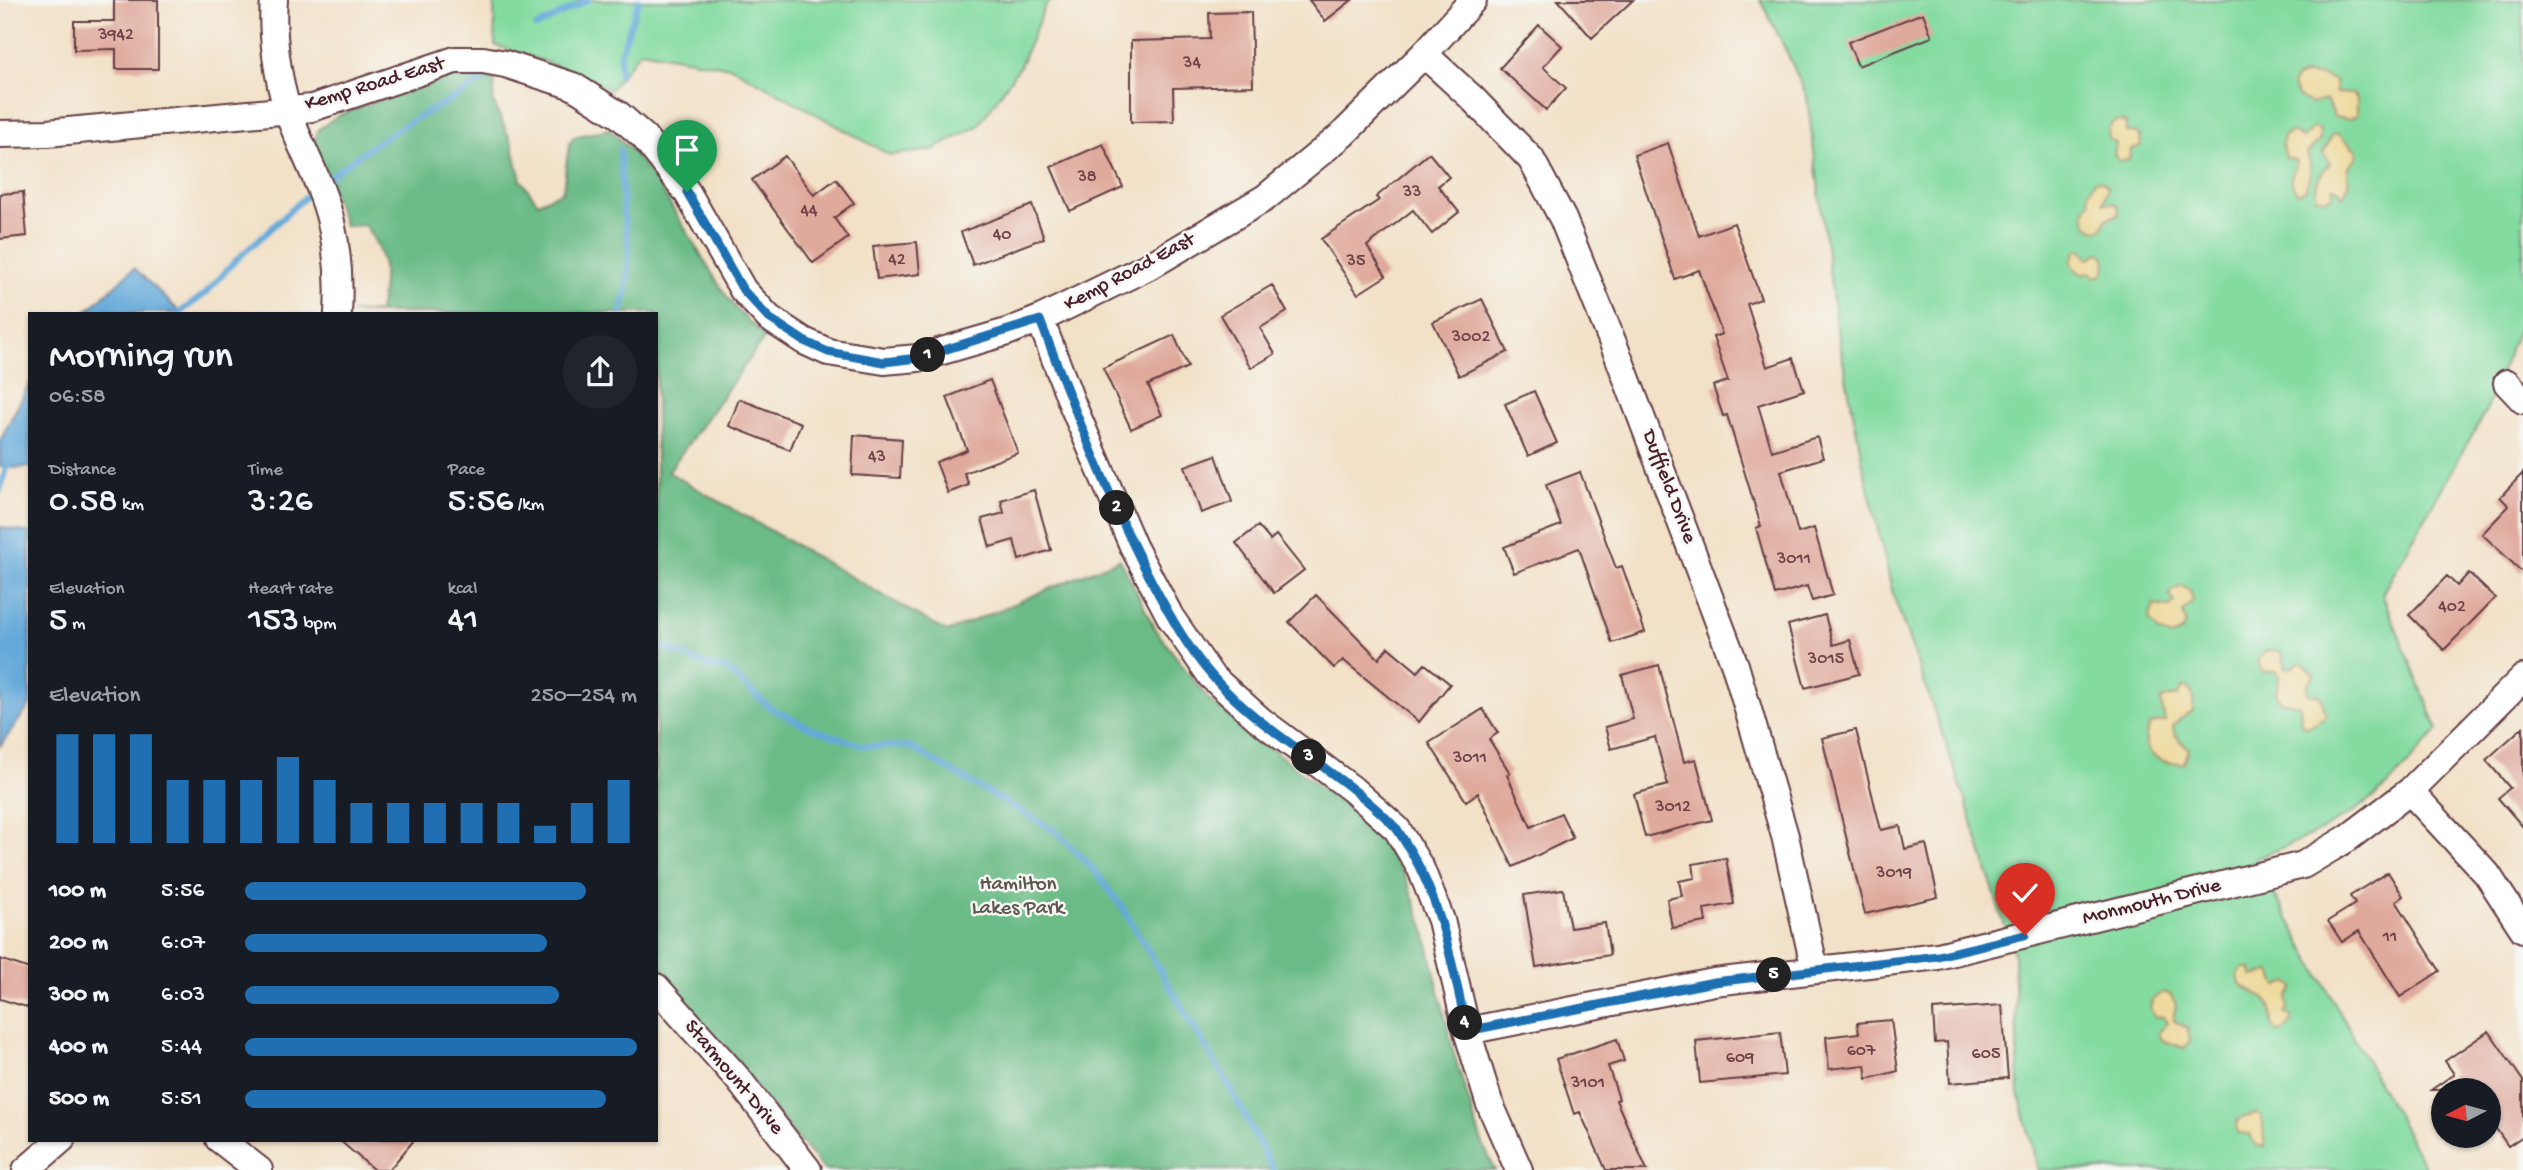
<!DOCTYPE html>
<meta charset="utf-8">
<style>
:root{--surface:#171b24;--page:#20242c;--text:#f1f3f6;--muted:#9ea1a6;--accent:#1f6fb2}
body{margin:0;font-family:"Gochi Hand",sans-serif;background:var(--page);color:var(--text);height:100vh;display:flex;flex-direction:column;font-size:26px;white-space:nowrap}
*{box-sizing:border-box;margin:0}
p{font-size:23px;color:var(--muted)}
.icon{flex:none;width:38px;height:38px;fill:none;stroke:currentColor;stroke-width:2;stroke-linecap:round;stroke-linejoin:round}
.map{position:relative;flex:1;overflow:hidden}
.drawer{position:absolute;left:28px;top:312px;width:630px;height:830px;display:flex;flex-direction:column;background:var(--surface);border-radius:0px;box-shadow:0 2px 5px #0004}
.drawer>*{flex:none}
.needle{width:46px;rotate:264deg}
.buttons{position:absolute;left:2431px;top:1078px;display:grid;gap:14px}
.buttons a{display:grid;place-items:center;width:70px;height:70px;border-radius:50%;background:var(--surface);box-shadow:0 2px 5px #0004;font-size:35px}
.pin{position:absolute;display:grid;place-items:center;width:60px;height:60px;color:#fff;margin:-72px -30px;border-radius:50% 50% 50% 0;rotate:-45deg;box-shadow:0 0 7px #0007}
.pin .icon{rotate:45deg}
.km{position:absolute;width:35px;height:35px;margin:-18px;border-radius:50%;background:#222;color:#fff;font-size:19px;line-height:35px;text-align:center}
.round{display:grid;place-items:center;flex:none;width:74px;height:74px;border-radius:37px;background:var(--page)}
.overview{display:flex;align-items:center;justify-content:space-between;height:119px;padding:0 21px}
h1{font-size:38px;font-weight:600;line-height:52px}
.stats{display:grid;grid-template-columns:repeat(3,1fr);gap:10px;height:119px;padding:7px 21px}
.stats div{display:grid;align-content:center}
.stats b{font-size:35px;font-weight:600}
.stats small{font-size:19px;font-weight:400}
.stats p{font-size:19px}
.chart{height:196px;padding:14px 21px}
.chart p{display:flex;justify-content:space-between}
.chart svg{width:100%;height:126px;margin-top:7px;stroke:var(--accent);stroke-width:6}
ul{padding:0 21px;list-style:none;font-size:23px}
li{display:grid;grid-template-columns:112px 84px 1fr;align-items:center;height:52px}
li i{height:18px;border-radius:9px;background:var(--accent)}
.map>svg:first-child{display:block}
.green{fill:#83dba0;stroke:#667d66;stroke-width:2}
.forest{fill:#6abb86;stroke:#5a6d58;stroke-width:2}
.sand{fill:#eeda9e;stroke:#9c7c64;stroke-width:2}
.water{fill:#63a9d9;stroke:#566482;stroke-width:2}
.lines{fill:none;stroke-linecap:round;stroke-linejoin:round}
.stream{stroke:#63a9d9;stroke-width:6}
.building{fill:#dfa99b}
.street-casing{stroke:#633c42;stroke-width:30}
.street{stroke:#fff;stroke-width:26}
.route-casing{stroke:#fff;stroke-width:14}
.route{stroke:#1f6fb2;stroke-width:9}
.labels{text-anchor:middle;dominant-baseline:central;stroke-width:5;stroke-linejoin:round;paint-order:stroke}
.number-label{font-size:18px;fill:#6f4247}
.street-label{font-size:21px;fill:#4a1f2b;stroke:#f6f6f2}
.park-label{font-size:21px;fill:#5b574e;stroke:#f6f6f2}
</style>
<div class="map">
<svg width="2523" height="1170" viewBox="0 0 2523 1170">
<rect width="100%" height="100%" fill="#f6f6f2"/>
<filter id="ink" filterUnits="userSpaceOnUse"><feTurbulence type="fractalNoise" baseFrequency=".0143" numOctaves="2"/><feDisplacementMap in="SourceGraphic" scale="14" xChannelSelector="R" yChannelSelector="G"/><feConvolveMatrix kernelMatrix="1 2 1 2 8 2 1 2 1" color-interpolation-filters="sRGB"/></filter>
<filter id="wash" filterUnits="userSpaceOnUse"><feTurbulence type="fractalNoise" baseFrequency=".00686" numOctaves="4" result="noise"/><feDisplacementMap in="SourceGraphic" scale="28" xChannelSelector="R" yChannelSelector="G"/><feGaussianBlur stdDeviation="1.57" result="paint"/><feColorMatrix in="noise" values="0 0 0 0 0 0 0 0 0 0 0 0 0 0 0 0 0 1.4 0 .05"/><feComposite in="paint" operator="in"/></filter>
<g filter="url(#wash)">
<rect width="100%" height="100%" fill="#f2e1c7"/>
<path class="green" d="M494,0H1052L1045,6L1020,66L978,126L932,150L890,155L731,67L640,51L610,90L567,69L495,45Z
M1760,0H2523V316L2485,412L2382,594L2438,730C2424,746 2410,763 2395,778C2356,817 2305,839 2255,859L2427,1170H2038L2019,1093L2014,955L1962,790L1893,594L1864,469L1836,324L1807,96L1781,40Z"/>
<path class="forest" d="M465,74L495,78L493,102L512,143L521,180L538,203L563,191L569,144L574,137L609,129L633,152L659,186L721,288L736,309L765,337L668,472L947,632L1120,559L1155,629L1209,700L1365,822L1405,876L1424,927L1453,1051L1481,1140L1495,1170H824L656,969V313H351L379,312C385,273 388,258 365,225L345,226L314,142L318,130L337,116L432,80Z"/>
<path class="sand" d="M2304,75L2324,76L2335,81L2336,93L2354,94L2357,99V116L2348,119L2334,117L2326,100L2310,104L2299,97L2292,86L2296,78Z
M2120,121L2126,123V132H2134L2140,136L2141,146L2131,149L2129,160L2119,161L2114,154L2116,143L2109,139L2108,129L2114,122Z
M2313,128L2319,129L2320,140L2307,153C2312,167 2311,176 2305,190L2298,193C2286,179 2292,176 2297,161L2285,157L2282,145L2283,136L2292,132L2302,138Z
M2338,134C2346,139 2348,145 2357,150V158C2340,168 2355,181 2343,196L2338,189L2333,187L2332,196L2325,199L2316,197C2314,182 2320,174 2330,163L2323,153L2332,135Z
M2095,180L2103,181L2108,188L2103,203H2114L2118,206L2119,214L2106,219L2103,228L2098,231C2087,227 2085,222 2084,211L2090,201L2088,194Z
M2077,250H2083L2088,259L2099,253L2104,256L2106,263L2104,274L2095,277L2090,272L2082,274C2070,267 2069,261 2077,250Z
M2182,586L2190,591L2193,601L2183,612L2186,624L2181,632L2172,637L2159,632L2149,619L2154,605L2170,607L2175,602L2169,595L2175,589Z
M2273,650L2281,652L2286,668L2294,667L2297,663H2303L2314,675L2307,686L2308,694L2321,696L2326,716L2308,727L2301,724L2300,705L2280,701L2276,692L2279,677L2277,671L2263,672L2258,662L2265,651Z
M2183,687L2189,688L2193,698V711L2180,719L2173,726L2174,734L2189,749L2184,763C2158,765 2135,750 2151,724L2165,721L2161,702L2163,698L2178,696Z
M2243,968H2251L2252,976L2271,972L2278,986L2289,982L2294,988L2288,997V1009L2284,1013L2292,1017V1022L2284,1031L2277,1032C2269,1023 2273,1020 2271,1010C2268,995 2250,992 2240,984L2238,975Z
M2163,992L2171,995L2176,1004L2173,1021L2188,1028L2190,1042L2184,1048L2161,1040L2158,1033L2168,1023L2163,1017L2154,1016L2150,1008L2152,1000Z
M2258,1113L2262,1118L2265,1147L2255,1145L2250,1134L2237,1133L2236,1124L2239,1119Z"/>
<path class="water" d="M134,268L181,313H85Z
M30,382V467L6,468L0,466V441Z
M0,527L30,533V705L0,746Z"/>
<g class="lines">
<path class="stream" d="M536,27L588,0
M620,75V54L639,0
M620,150L623,211L629,249L627,287L621,313
M325,180C354,158 383,137 415,119C439,105 463,95 485,78
M179,313L205,294L235,261L314,189
M0,491L6,468L10,464
M656,643L708,666L728,670L770,708L811,728L863,746H908L1057,832L1094,870L1122,907L1231,1089L1273,1170"/>
</g>
<g id="blocks">
<path class="building" d="M114,0H158V69H116V49L74,50V21H114Z
M1309,0H1352L1325,21Z
M1558,0H1633L1592,38Z
M1251,12L1253,86L1173,88L1174,121L1131,122V41L1210,39L1209,13Z
M1923,13L1932,37L1858,66L1848,42Z
M1539,25L1562,46L1543,67L1566,88L1546,110L1500,68Z
M1668,143L1699,236L1734,223L1761,299L1747,304L1767,367L1793,358L1804,390L1758,405L1772,451L1817,437L1823,458L1781,471L1798,533L1814,528L1833,595L1812,601L1807,586L1775,595L1756,528L1761,526L1727,415L1723,416L1713,386L1728,381L1713,337L1722,334L1699,270L1675,279L1634,155Z
M1103,144L1123,187L1070,211L1051,167Z
M1429,153L1449,177L1438,186L1459,212L1432,234L1413,210L1367,246L1386,276L1358,294L1321,239L1379,200L1376,197Z
M785,156L814,195L836,179L854,203L834,218L848,238L813,263L752,180Z
M23,192L27,236L0,239V194Z
M1032,205L1044,238L973,265L961,232Z
M917,242L920,274L877,279L873,246Z
M1272,285L1287,312L1260,328L1275,354L1251,368L1220,315Z
M1482,299L1508,352L1459,376L1433,322Z
M1174,335L1188,367L1148,385L1162,415L1131,429L1103,368Z
M990,380L1018,453L964,473L969,485L948,493L936,462L967,450L947,397Z
M1534,391L1557,443L1528,456L1505,404Z
M739,399L801,423L790,450L729,426Z
M854,435L902,439L900,478L852,475Z
M1216,455L1232,502L1201,513L1185,466Z
M1580,472L1616,568L1622,566L1645,632L1612,643L1579,548L1514,573L1504,547L1561,525L1546,485Z
M2523,473V573L2482,534L2509,506L2500,497Z
M1034,490L1051,550L1019,560L1014,540L990,547L982,519L1004,513L1001,500Z
M1258,526L1270,540L1276,535L1304,570L1274,593L1236,543Z
M2469,573L2495,598L2444,650L2409,615L2447,576L2457,586Z
M1316,595L1379,659L1388,647L1418,672L1425,664L1450,684L1419,722L1343,660L1334,668L1289,622Z
M1825,615L1833,645L1850,640L1859,674L1805,688L1788,625Z
M1659,665L1684,762L1696,759L1712,820L1645,837L1634,794L1668,785L1655,737L1611,749L1605,727L1633,719L1622,675Z
M1483,709L1498,733L1489,739L1510,773L1507,775L1531,827L1561,813L1573,838L1513,867L1478,793L1466,801L1429,743Z
M2523,727V827L2498,798L2510,788L2486,760Z
M1856,730L1881,830L1900,826L1905,849L1926,844L1938,897L1865,914L1822,738Z
M1726,858L1734,904L1704,909L1706,922L1672,928L1667,899L1682,896L1679,881L1695,878L1693,864Z
M2388,872L2403,896L2396,901L2440,971L2400,997L2359,931L2342,942L2328,921L2355,904L2350,896Z
M1563,889L1570,928L1605,923L1610,955L1536,967L1524,895Z
M0,959L30,969V1008L0,999Z
M2002,1005L2008,1078L1950,1083L1947,1042L1935,1043L1933,1010Z
M1891,1020L1898,1071L1867,1079L1865,1065L1829,1069L1826,1037L1859,1033L1857,1023Z
M2489,1031L2523,1081V1136L2508,1146L2488,1117V1090H2431L2454,1074L2445,1061Z
M1780,1032L1785,1075L1700,1083L1696,1041Z
M1617,1039L1624,1061L1608,1066L1619,1099L1616,1100L1647,1170H1606L1580,1112L1574,1114L1556,1059Z
M338,1139H415L389,1170H374Z"/>
</g>
</g>
<g filter="url(#ink)">
<use href="#blocks" fill-opacity="0" stroke="#633c42" stroke-width="2"/>
<g class="lines">
<defs>
<path id="street" d="M274,0C271,32 278,81 288,112C301,149 322,184 331,222C338,253 340,282 338,313
M1424,54L1472,98L1531,159L1563,219L1617,353L1735,665L1785,836L1815,970
M0,134L47,133L312,108L455,60H483L505,64L573,86L619,115L644,137L687,192L743,290L769,318L804,341L828,352L884,361L918,358L1007,332L1040,319L1153,264L1265,198L1342,135L1424,54L1473,0
M1040,319L1073,406L1133,546L1171,618L1211,676L1260,720L1352,789L1397,829L1421,869L1441,920L1467,1031L1489,1102L1519,1170
M2507,383L2523,400
M2410,791L2487,874L2523,929
M656,987L739,1080L808,1170
M1467,1031L1714,982L1938,956L2303,865L2348,838L2410,791L2523,678
M219,1139L259,1170
M26,1170L62,1139"/>
</defs>
<use href="#street" class="street-casing"/>
<use href="#street" class="street"/>
</g>
</g>
<g class="lines" filter="url(#ink)">
<defs>
<path id="route" d="M687,192L743,290L769,318L804,341L828,352L884,362L918,358L1040,320C1074,408 1108,498 1152,582C1169,614 1188,649 1212,676C1265,736 1341,770 1396,828C1401,834 1405,843 1410,850C1443,905 1453,969 1467,1031L1714,982L1938,956L2025,935"/>
</defs>
<use href="#route" class="route-casing"/>
<use href="#route" class="route"/>
</g>
<g class="labels">
<g class="number-label">
<text x="116" y="35">3942</text>
<text x="1192" y="63">34</text>
<text x="1087" y="177">38</text>
<text x="1412" y="192">33</text>
<text x="809" y="211">44</text>
<text x="1002" y="235">40</text>
<text x="897" y="260">42</text>
<text x="1356" y="261">35</text>
<text x="1471" y="337">3002</text>
<text x="877" y="457">43</text>
<text x="1794" y="559">3011</text>
<text x="2452" y="607">402</text>
<text x="1826" y="659">3015</text>
<text x="1470" y="758">3011</text>
<text x="1673" y="807">3012</text>
<text x="1894" y="873">3019</text>
<text x="2390" y="937">11</text>
<text x="1861" y="1051">607</text>
<text x="1986" y="1054">605</text>
<text x="1740" y="1058">609</text>
<text x="1588" y="1083">3101</text>
</g>
<g class="street-label">
<text transform="translate(375 85) rotate(-17)">Kemp Road East</text>
<text transform="translate(1130 273) rotate(-28)">Kemp Road East</text>
<text transform="translate(1668 487) rotate(69)">Duffield Drive</text>
<text transform="translate(2152 903) rotate(-14)">Monmouth Drive</text>
<text transform="translate(733 1078) rotate(50)">Starmount Drive</text>
</g>
<g class="park-label">
<text x="1018" y="885">Hamilton<tspan x="1018" dy="24">Lakes Park</tspan></text>
</g>
</g>
</svg>
<div class="buttons">
<a><svg class="needle" viewBox="-14 -14 28 28"><path d="M0-13l5 13h-10z" fill="#e53935"/><path d="M0 13l5-13h-10z" fill="#9ea1a6"/></svg></a>
</div>
<div class="pin" style="left:687px;top:192px;background:#1e9e55"><svg class="icon" aria-label="arrive" viewBox="0 0 24 24"><path d="M6 21V4h12l-3 4 3 4H6"/></svg></div>
<div class="pin" style="left:2025px;top:935px;background:#d93025"><svg class="icon" aria-label="check" viewBox="0 0 24 24"><path d="M5 12l5 5 9-10"/></svg></div>
<b class="km" style="left:928px;top:355px">1</b>
<b class="km" style="left:1117px;top:508px">2</b>
<b class="km" style="left:1309px;top:757px">3</b>
<b class="km" style="left:1465px;top:1023px">4</b>
<b class="km" style="left:1774px;top:975px">5</b>
<section class="drawer">
<div class="overview"><div><h1>Morning run</h1><p>06:58</p></div><a class="round"><svg class="icon" aria-label="share" viewBox="0 0 24 24"><path d="M12 15V3M7 8l5-5 5 5M5 13v7h14v-7"/></svg></a></div>
<div class="stats">
<div><p>Distance</p><b>0.58<small> km</small></b></div>
<div><p>Time</p><b>3:26</b></div>
<div><p>Pace</p><b>5:56<small> /km</small></b></div>
</div>
<div class="stats">
<div><p>Elevation</p><b>5<small> m</small></b></div>
<div><p>Heart rate</p><b>153<small> bpm</small></b></div>
<div><p>kcal</p><b>41</b></div>
</div>
<div class="chart"><p><span>Elevation</span>250–254 m</p>
<svg viewBox="0 0 160 44" preserveAspectRatio="none"><path d="M5 44V6M15 44V6M25 44V6M35 44V22M45 44V22M55 44V22M65 44V14M75 44V22M85 44V30M95 44V30M105 44V30M115 44V30M125 44V30M135 44V38M145 44V30M155 44V22"/></svg>
</div>
<ul>
<li><b>100 m</b>5:56<i style="width:87%"></i></li>
<li><b>200 m</b>6:07<i style="width:77%"></i></li>
<li><b>300 m</b>6:03<i style="width:80%"></i></li>
<li><b>400 m</b>5:44<i style="width:100%"></i></li>
<li><b>500 m</b>5:51<i style="width:92%"></i></li>
</ul>
</section>
</div>
